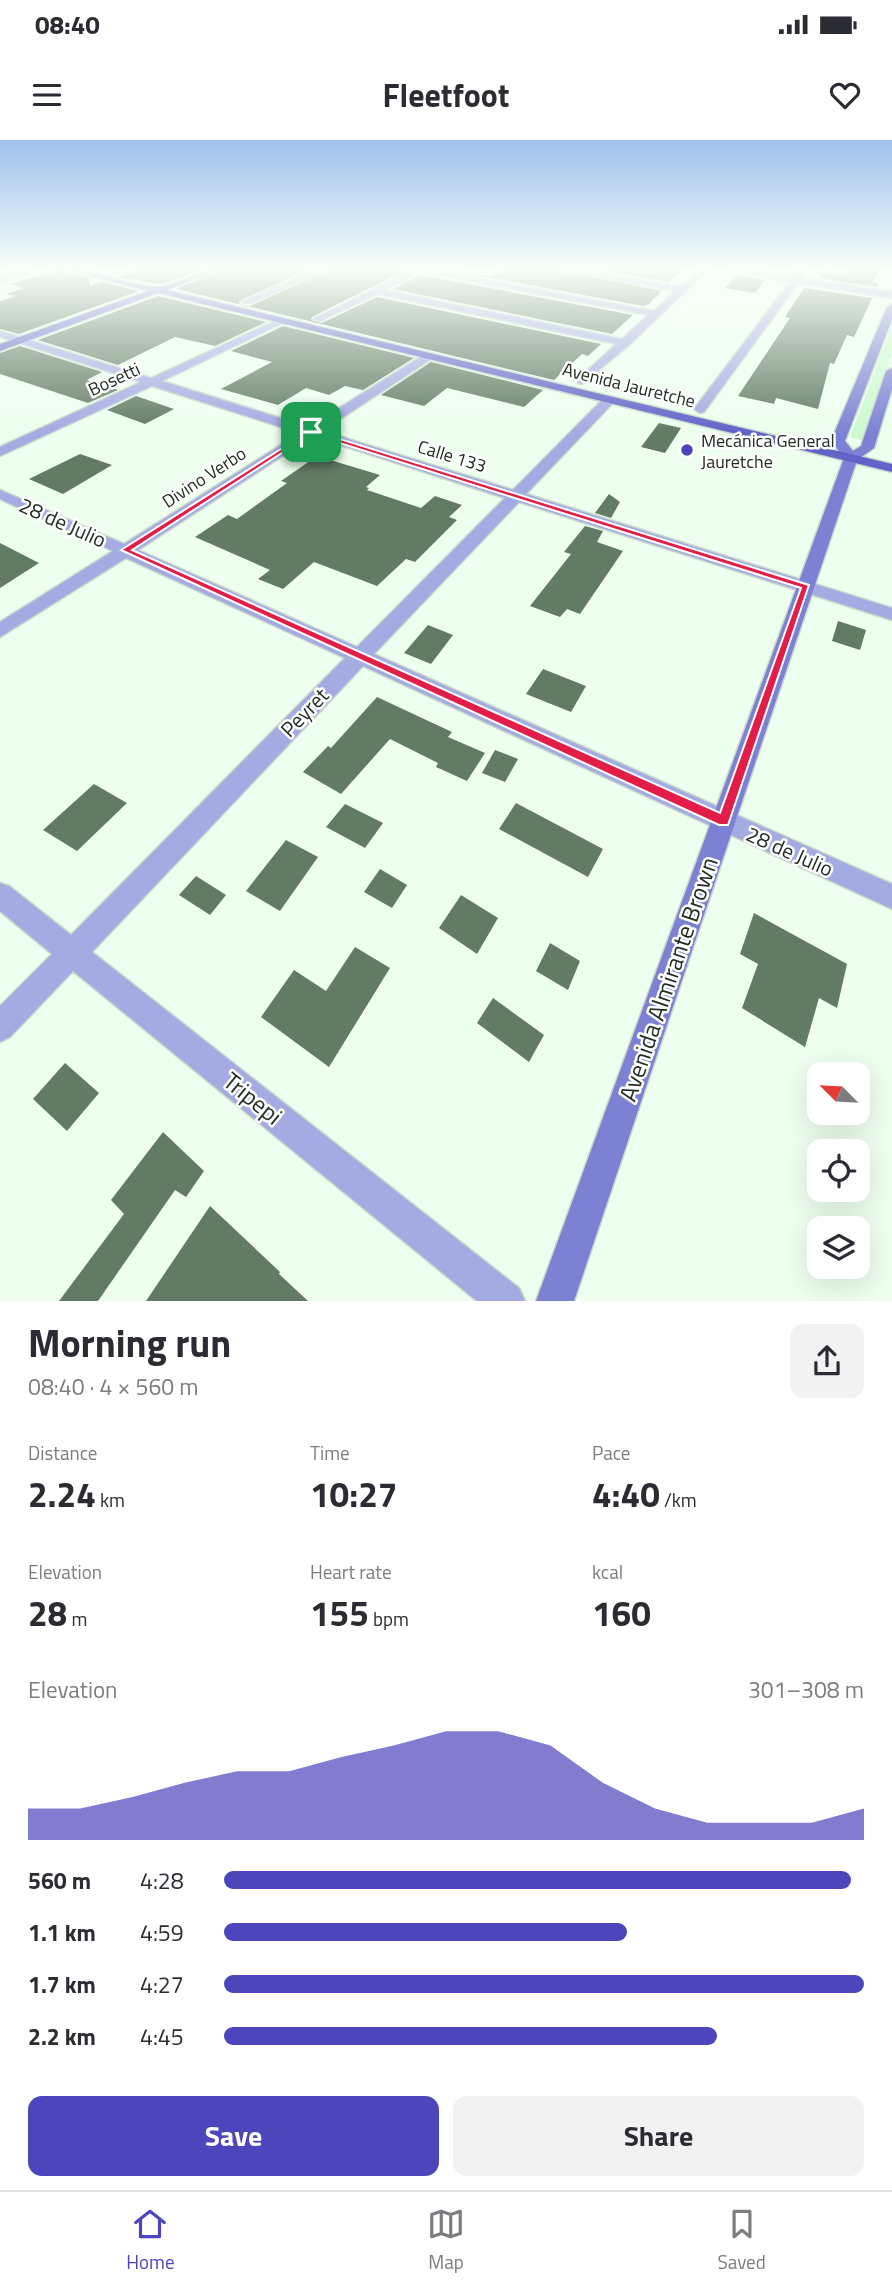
<!DOCTYPE html>
<meta charset="utf-8">
<style>
:root{--surface:#fff;--page:#f2f2f3;--text:#2b2b33;--muted:#7c7c81;--line:#e1e1e2;--accent:#4c45bb}
body{margin:0;font-family:"Titillium Web",sans-serif;background:var(--page);color:var(--text);height:100vh;display:flex;flex-direction:column;font-size:26px;white-space:nowrap}
*{box-sizing:border-box;margin:0}
p{font-size:23px;color:var(--muted)}
.icon{flex:none;width:38px;height:38px;fill:none;stroke:currentColor;stroke-width:2;stroke-linecap:round;stroke-linejoin:round}
.map{position:relative;height:1161px;overflow:hidden}
.details{display:flex;flex-direction:column;background:var(--surface);flex:1}
.details>*{flex:none}
.needle{width:46px;rotate:294deg}
.buttons{position:absolute;left:807px;top:922px;display:grid;gap:14px}
.buttons a{display:grid;place-items:center;width:63px;height:63px;border-radius:14px;background:var(--surface);box-shadow:0 7px 28px #0002;font-size:35px}
.pin{position:absolute;display:grid;place-items:center;width:60px;height:60px;color:#fff;margin:-30px;border-radius:14px;box-shadow:0 4px 10px #0006}
.round{display:grid;place-items:center;flex:none;width:74px;height:74px;border-radius:14px;background:var(--page)}
.summary{display:flex;align-items:center;justify-content:space-between;height:119px;padding:0 28px}
h1{font-size:38px;font-weight:700;line-height:52px}
.figures{display:grid;grid-template-columns:repeat(3,1fr);gap:10px;height:119px;padding:7px 28px}
.figures div{display:grid;align-content:center}
.figures b{font-size:35px;font-weight:700}
.figures small{font-size:19px;font-weight:400}
.figures p{font-size:19px}
.chart{height:196px;padding:14px 28px}
.chart p{display:flex;justify-content:space-between}
.chart svg{width:100%;height:126px;margin-top:7px;fill:var(--accent);opacity:.7}
.primary-button{display:flex;gap:14px;margin-top:auto;padding:14px 28px}
.primary-button a{flex:1;height:80px;border-radius:14px;background:var(--accent);color:#fff;font-size:28px;font-weight:700;line-height:80px;text-align:center}
.primary-button a+a{background:var(--page);color:var(--text)}
ul{padding:0 28px;list-style:none;font-size:23px}
li{display:grid;grid-template-columns:112px 84px 1fr;align-items:center;height:52px}
li i{height:18px;border-radius:9px;background:var(--accent)}
.status{display:flex;justify-content:space-between;align-items:center;height:49px;padding:0 35px;background:var(--surface);direction:ltr}
.status svg{height:19px;fill:currentColor}
header{display:flex;justify-content:space-between;align-items:center;height:91px;padding:0 28px;background:var(--surface);font-size:32px;font-weight:700}
.dock{display:flex;justify-content:space-around;align-items:center;height:98px;border-top:2px solid var(--line);background:var(--surface);font-size:19px;color:var(--muted)}
.dock a{display:grid;justify-items:center;gap:4px}
.dock .active{color:var(--accent)}
.map>svg:first-child{display:block}
.green{fill:#cbf9ce}
.building{fill:#627b64}
.lines{fill:none;stroke-linecap:round;stroke-linejoin:round}
.street-casing{stroke:#c9d9ca;stroke-width:3}
.secondary-casing{stroke:#c9d9ca;stroke-width:3}
.primary-casing{stroke:#c9d9ca;stroke-width:3}
.street{fill:#a4aae2;fill-rule:evenodd}
.secondary{fill:#7c81d3;fill-rule:evenodd}
.primary{fill:#6163c7;fill-rule:evenodd}
.route{fill:#e11d48;stroke:#fff;stroke-width:2;fill-rule:evenodd}
.poi-dot{fill:#4c45bb;stroke:#fff;stroke-width:2.5}
.labels{text-anchor:middle;dominant-baseline:central;stroke-width:5;stroke-linejoin:round;paint-order:stroke}
.far-street-label{font-size:18px;fill:#222c22;stroke:#fff}
.far-poi-label{font-size:18px;fill:#222c22;stroke:#fff;text-anchor:start}
.street-label{font-size:21px;fill:#222c22;stroke:#fff}
.near-street-label{font-size:24px;fill:#222c22;stroke:#fff}
</style>
<div class="status"><b>08:40</b><svg viewBox="0 0 49 12"><path d="M0 12V9h3v3zM5 12V6h3v6zM10 12V3h3v9zM15 12V0h3v12zM26 1h20v11H26zM47 4h2v5h-2z"/></svg></div>
<header><svg class="icon" aria-label="menu" viewBox="0 0 24 24"><path d="M4 6h16M4 12h16M4 18h16"/></svg>Fleetfoot<svg class="icon" aria-label="heart" viewBox="0 0 24 24"><path d="M12 20l-8-8c-3-5 5-10 8-4 3-6 11-1 8 4z"/></svg></header>
<div class="map">
<svg width="892" height="1161" viewBox="0 0 892 1161">
<rect width="100%" height="100%" fill="#eeffef"/>
<path class="green" d="M892,185V213L862,300L850,297Z"/>
<path class="building" d="M57,130H66L89,138L90,146L102,142L139,151L19,194L0,189V161L17,156L6,154L24,148L11,144Z
M138,130H202L162,144L117,137Z
M220,130H308L239,161L240,165L248,167L328,130H406L312,177L311,180L322,183L377,157L601,204L588,216L582,214L554,240L176,149Z
M449,130L492,136L502,130H560L661,151L649,164L643,166Z
M598,130H681L669,142Z
M851,130H880L872,142L878,143L877,147L819,138L823,131L846,134Z
M421,135L633,175L612,194L393,149Z
M738,135L765,140L755,153L725,148Z
M804,148L872,158L854,197L847,195L834,224L830,223L818,269L776,258L774,264L738,256L790,178L785,177Z
M158,156L266,182L215,206L175,197L118,225L38,200Z
M283,186L414,218L363,250L345,246L329,255L306,248L278,265L221,249L272,222L231,211Z
M20,206L102,232L87,240L118,250L88,263L0,234V213Z
M431,222L543,250L524,267L447,248L424,266L381,255Z
M136,256L174,269L145,284L107,270Z
M659,283L681,288L665,313L641,307Z
M80,314L112,325L63,354L29,339Z
M317,316L380,335L366,347L369,348L367,350L421,368L435,356L462,365L449,377L457,380L415,422L406,419L377,446L314,422L283,449L258,439L270,430L195,397L228,375L237,379L287,343L281,341Z
M609,354L620,362L611,378L595,373Z
M585,386L603,391L597,402L623,411L580,474L567,469L560,477L530,466L571,414L564,412Z
M0,403L39,423L0,448Z
M838,481L866,490L860,510L832,501Z
M428,485L453,495L431,524L404,513Z
M543,529L586,546L571,572L526,554Z
M377,557L452,592L448,597L485,613L467,641L436,627L438,623L390,599L341,654L303,632L328,606L331,608Z
M495,610L518,619L505,642L482,633Z
M94,644L127,663L77,711L43,690Z
M516,663L603,709L588,737L499,689Z
M345,664L383,683L365,708L326,687Z
M286,700L318,717L280,771L246,751Z
M380,729L407,745L392,768L364,752Z
M196,736L226,755L210,775L179,755Z
M461,755L498,778L477,814L439,788Z
M754,773L847,824L837,868L819,858L805,907L742,868L758,824L740,814Z
M550,803L580,821L568,850L536,831Z
M355,807L390,828L329,927L261,877L294,830L326,851Z
M493,858L544,895L529,922L477,883Z
M65,923L99,953L67,991L33,959Z
M163,992L204,1031L186,1057L175,1050L98,1161H59L124,1074L111,1060Z
M210,1066L280,1132L279,1134L308,1161H146Z"/>
<g class="lines">
<defs>
<path id="street" d="M22,130H35L0,142V136Z
M315,130H326L249,164L241,162Z
M412,130H435L654,171L675,151L563,130H582L680,147L699,130H708L629,205L582,244L578,243V239L616,204L377,154L321,181L313,179ZM421,132L648,175L622,199L385,150Z
M726,130H746L793,137L799,130H807L801,138L892,152V158L798,143L704,272L700,273L694,269L790,142Z
M279,179L287,181L162,241L309,287L425,214H433V218L322,291L513,350L605,257H613V263L526,354L892,468V480L519,362L374,514L892,744V769L363,526L92,812L519,1148L525,1161H477L73,831L10,897L0,902V866L52,814L0,771V743L9,746L71,795L345,518L126,418L0,497V482L113,411L0,359V350L124,404L300,293L152,246L0,316V307L141,242L0,197V191L151,238ZM313,296L505,358L357,507L138,410Z"/>
<path id="secondary" d="M892,164V179L845,301L853,311L861,306L886,231L892,228V249L874,308L857,320L574,1161H536L844,318L831,301L887,167Z"/>
<path id="primary" d="M68,130C98,130 125,145 155,147C174,148 196,130 218,130L167,150L892,324V332L158,153L0,211V204L148,151Z"/>
</defs>
<use href="#street" class="street-casing"/>
<use href="#secondary" class="secondary-casing"/>
<use href="#primary" class="primary-casing"/>
<use href="#street" class="street"/>
<use href="#secondary" class="secondary"/>
<use href="#primary" class="primary"/>
</g>
<linearGradient id="sky" x2="0" y2="1"><stop stop-color="#9ec0ed"/><stop offset="0.44" stop-color="#f7fff8"/><stop offset="1" stop-color="#f7fff8" stop-opacity="0"/></linearGradient>
<rect width="892" height="293" fill="url(#sky)"/>
<path class="route" d="M311,290L809,445L728,685H719L121,410ZM311,294L801,448L720,673L132,410Z"/>
<circle class="poi-dot" cx="687" cy="310" r="7"/>
<g class="labels">
<g class="far-street-label">
<text transform="translate(114 239) rotate(-25)">Bosetti</text>
<text transform="translate(629 245) rotate(14)">Avenida Jauretche</text>
<text transform="translate(452 316) rotate(17)">Calle 133</text>
<text transform="translate(204 337) rotate(-33)">Divino Verbo</text>
</g>
<g class="far-poi-label">
<text x="701" y="300">Mecánica General<tspan x="701" dy="21">Jauretche</tspan></text>
</g>
<g class="street-label">
<text transform="translate(63 382) rotate(24)">28 de Julio</text>
<text transform="translate(304 572) rotate(-46)">Peyret</text>
<text transform="translate(790 711) rotate(24)">28 de Julio</text>
</g>
<g class="near-street-label">
<text transform="translate(668 839) rotate(-71)">Avenida Almirante Brown</text>
<text transform="translate(253 958) rotate(39)">Tripepi</text>
</g>
</g>
</svg>
<div class="buttons">
<a><svg class="needle" viewBox="-14 -14 28 28"><path d="M0-13l5 13h-10z" fill="#e53935"/><path d="M0 13l5-13h-10z" fill="#7c7c81"/></svg></a>
<a><svg class="icon" aria-label="locate" viewBox="0 0 24 24"><circle cx="12" cy="12" r="6"/><path d="M12 2v4M12 18v4M2 12h4M18 12h4"/></svg></a>
<a><svg class="icon" aria-label="layers" viewBox="0 0 24 24"><path d="M12 4l9 5-9 5-9-5zM3 14l9 5 9-5"/></svg></a>
</div>
<div class="pin" style="left:311px;top:292px;background:#1e9e55"><svg class="icon" aria-label="arrive" viewBox="0 0 24 24"><path d="M6 21V4h12l-3 4 3 4H6"/></svg></div>
</div>
<section class="details">
<div class="summary"><div><h1>Morning run</h1><p>08:40 · 4 × 560 m</p></div><a class="round"><svg class="icon" aria-label="share" viewBox="0 0 24 24"><path d="M12 15V3M7 8l5-5 5 5M5 13v7h14v-7"/></svg></a></div>
<div class="figures">
<div><p>Distance</p><b>2.24<small> km</small></b></div>
<div><p>Time</p><b>10:27</b></div>
<div><p>Pace</p><b>4:40<small> /km</small></b></div>
</div>
<div class="figures">
<div><p>Elevation</p><b>28<small> m</small></b></div>
<div><p>Heart rate</p><b>155<small> bpm</small></b></div>
<div><p>kcal</p><b>160</b></div>
</div>
<div class="chart"><p><span>Elevation</span>301–308 m</p>
<svg viewBox="0 0 160 44" preserveAspectRatio="none"><path d="M0 44V33L10 33L20 29L30 24L40 20L50 20L60 15L70 11L80 6L90 6L100 11L110 24L120 33L130 38L140 38L150 38L160 33V44z"/></svg>
</div>
<ul>
<li><b>560 m</b>4:28<i style="width:98%"></i></li>
<li><b>1.1 km</b>4:59<i style="width:63%"></i></li>
<li><b>1.7 km</b>4:27<i style="width:100%"></i></li>
<li><b>2.2 km</b>4:45<i style="width:77%"></i></li>
</ul>
<div class="primary-button"><a>Save</a><a>Share</a></div>
</section>
<nav class="dock">
<a class="active"><svg class="icon" aria-label="home" viewBox="0 0 24 24"><path d="M3 11l9-7 9 7M6 9v11h12V9"/></svg>Home</a>
<a><svg class="icon" aria-label="map" viewBox="0 0 24 24"><path d="M3 6l6-2 6 2 6-2v14l-6 2-6-2-6 2zM9 4v14M15 6v14"/></svg>Map</a>
<a><svg class="icon" aria-label="saved" viewBox="0 0 24 24"><path d="M7 4h10v16l-5-4-5 4z"/></svg>Saved</a>
</nav>
